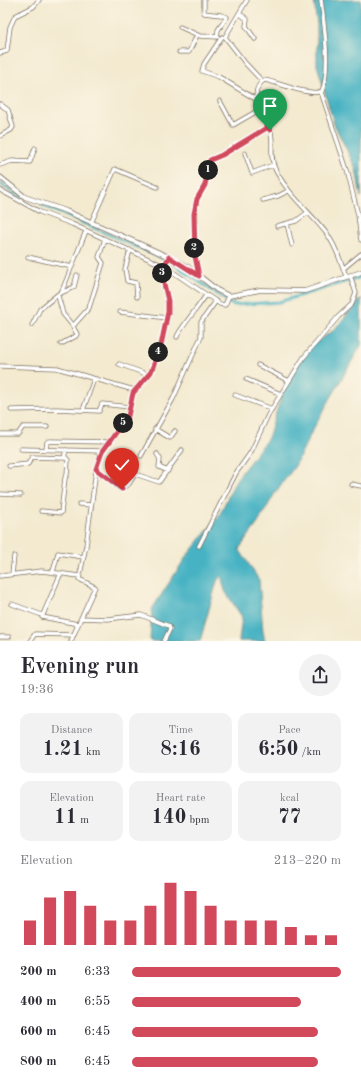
<!DOCTYPE html>
<meta charset="utf-8">
<style>
:root{--surface:#fff;--page:#f2f2f3;--text:#2b2b33;--muted:#7c7c81;--accent:#d1495b}
body{margin:0;font-family:"Old Standard TT",serif;background:var(--page);color:var(--text);height:100vh;display:flex;flex-direction:column;font-size:15px;white-space:nowrap}
*{box-sizing:border-box;margin:0}
p{font-size:13px;color:var(--muted)}
.icon{flex:none;width:22px;height:22px;fill:none;stroke:currentColor;stroke-width:2;stroke-linecap:round;stroke-linejoin:round}
.map{position:relative;height:641px;overflow:hidden}
.drawer{display:flex;flex-direction:column;background:var(--surface);flex:1}
.drawer>*{flex:none}
.pin{position:absolute;display:grid;place-items:center;width:34px;height:34px;color:#fff;margin:-41px -17px;border-radius:50% 50% 50% 0;rotate:-45deg;box-shadow:0 0 4px #0007}
.pin .icon{rotate:45deg}
.km{position:absolute;width:20px;height:20px;margin:-10px;border-radius:50%;background:#222;color:#fff;font-size:11px;line-height:20px;text-align:center}
.round{display:grid;place-items:center;flex:none;width:42px;height:42px;border-radius:21px;background:var(--page)}
.overview{display:flex;align-items:center;justify-content:space-between;height:68px;padding:0 20px}
h1{font-size:22px;font-weight:700;line-height:30px}
.stats{display:grid;grid-template-columns:repeat(3,1fr);gap:6px;height:68px;padding:4px 20px}
.stats div{display:grid;align-content:center;border-radius:10px;background:var(--page);text-align:center}
.stats b{font-size:20px;font-weight:700}
.stats small{font-size:11px;font-weight:400}
.stats p{font-size:11px}
.chart{height:112px;padding:8px 20px}
.chart p{display:flex;justify-content:space-between}
.chart svg{width:100%;height:72px;margin-top:4px;stroke:var(--accent);stroke-width:6}
ul{padding:0 20px;list-style:none;font-size:13px}
li{display:grid;grid-template-columns:64px 48px 1fr;align-items:center;height:30px}
li i{height:10px;border-radius:5px;background:var(--accent)}
.map>svg:first-child{display:block}
.water{fill:#46b2c3;stroke:#406e70}
.lines{fill:none;stroke-linecap:round;stroke-linejoin:round}
.canal{stroke:#46b2c3;stroke-width:3}
.minor-casing{stroke:#7b6d5c;stroke-width:5}
.tertiary-casing{stroke:#7b6d5c;stroke-width:5.5}
.minor{stroke:#fff;stroke-width:3.5}
.tertiary{stroke:#fff;stroke-width:4}
.route-casing{stroke:#fff;stroke-width:8}
.route{stroke:#d1495b;stroke-width:5}
</style>
<div class="map">
<svg width="361" height="641" viewBox="0 0 361 641">
<rect width="100%" height="100%" fill="#fcf5e5"/>
<filter id="ink" filterUnits="userSpaceOnUse"><feTurbulence type="fractalNoise" baseFrequency=".025" numOctaves="2"/><feDisplacementMap in="SourceGraphic" scale="8" xChannelSelector="R" yChannelSelector="G"/><feConvolveMatrix kernelMatrix="1 2 1 2 8 2 1 2 1" color-interpolation-filters="sRGB"/></filter>
<filter id="wash" filterUnits="userSpaceOnUse"><feTurbulence type="fractalNoise" baseFrequency=".012" numOctaves="4" result="noise"/><feDisplacementMap in="SourceGraphic" scale="16" xChannelSelector="R" yChannelSelector="G"/><feGaussianBlur stdDeviation="0.9" result="paint"/><feColorMatrix in="noise" values="0 0 0 0 0 0 0 0 0 0 0 0 0 0 0 0 0 1.4 0 .05"/><feComposite in="paint" operator="in"/></filter>
<g filter="url(#wash)">
<rect width="100%" height="100%" fill="#f3ead0"/>
<path class="water" d="M314,0H361V197L356,169L334,124L317,65V24Z
M361,298V345L312,431L295,466L275,493L258,523L239,549L259,580L263,632L265,641H239L242,617L225,591L221,575L217,581L200,641H150L152,609L186,557L219,516L236,480L268,438L285,385L308,348L334,330Z"/>
<g class="lines">
<path class="canal" d="M0,183L14,194L23,197
M42,205L171,262L233,305L279,302L361,277"/>
</g>
</g>
<g filter="url(#ink)">
<g class="lines">
<defs>
<path id="minor" d="M204,0V13L221,15L227,17L218,30L217,37
M247,0L225,37L246,64L262,81
M321,0C324,23 331,69 322,91C310,97 278,82 264,80C246,93 264,116 270,129C275,140 268,156 276,171C289,196 310,212 327,234C336,246 341,262 346,276
M240,14L247,19L246,26L255,39
M180,27L200,36L218,37
M222,37L204,64L202,71L219,77L257,100
M179,52H189L197,35
M0,53L7,51L10,27L15,16L33,7L39,0
M321,92L347,170L358,215L361,240
M220,101L233,125L259,110
M0,104L8,110L13,127L11,130L0,136
M245,153L252,173L273,165
M0,165L12,161L30,162L35,148
M0,190L40,212L72,224L164,266L220,304L225,305L229,296
M263,200L278,196L288,191
M91,223L115,169L157,187
M287,224L292,245
M277,226L296,221L307,213
M130,250L125,269L127,281L136,283L137,297
M28,257L72,267
M344,268L361,254
M199,276L195,256L194,214L197,199L205,185L210,160L222,155L268,127
M61,293L74,287L77,275
M58,296L63,314L72,325L77,334L76,336L61,344
M120,312L167,318
M32,325L40,309L62,291L86,231
M73,326L89,308L103,263L99,257L105,239
M177,337C178,331 201,304 206,295
M119,364L149,375
M258,365L289,381
M0,366L57,368L134,390
M246,379L281,394
M235,395L272,409
M11,410L57,409L99,411L102,404L130,407
M83,410L94,379
M155,429L170,438L175,431
M0,434H18L23,427H47
M21,449L103,451
M46,450L47,442L50,441L109,442
M157,454L160,459L159,467L168,471
M141,456L173,399L201,337V322L216,301
M9,466L28,464L32,457L64,458L66,450
M96,469L121,489L129,484L135,474L159,482L182,450
M351,484L361,486
M0,494L21,495
M79,504L91,505
M41,511L61,513L65,478L67,475L68,460L65,457
M199,546L236,473L251,452L268,415L304,357L339,316L352,304L356,293L350,275
M53,572L58,553L83,557
M61,573L42,617L78,624
M12,574L14,556
M0,576L42,571L79,576
M12,604L42,615
M0,637H9
M30,641L35,634L74,635
M71,641L81,618
M164,641L170,629L169,626L141,615L108,619L81,618L95,587L79,579L86,546L97,463L104,448L128,416L133,393L151,372L162,341L169,309L162,275L164,266L169,257"/>
<path id="tertiary" d="M0,177L25,197L66,211L169,257L188,267L217,290L229,296L260,290L305,291L361,272"/>
</defs>
<use href="#minor" class="minor-casing"/>
<use href="#tertiary" class="tertiary-casing"/>
<use href="#minor" class="minor"/>
<use href="#tertiary" class="tertiary"/>
</g>
</g>
<g class="lines" filter="url(#ink)">
<defs>
<path id="route" d="M122,489L96,469L102,452L128,416L133,393L151,372L161,345L168,312V301L162,275L164,266L169,257L199,276L195,256L194,214L197,199L205,185L210,160L222,155L268,127L270,130"/>
</defs>
<use href="#route" class="route-casing"/>
<use href="#route" class="route"/>
</g>
</svg>
<div class="pin" style="left:270px;top:130px;background:#1e9e55"><svg class="icon" aria-label="arrive" viewBox="0 0 24 24"><path d="M6 21V4h12l-3 4 3 4H6"/></svg></div>
<div class="pin" style="left:122px;top:489px;background:#d93025"><svg class="icon" aria-label="check" viewBox="0 0 24 24"><path d="M5 12l5 5 9-10"/></svg></div>
<b class="km" style="left:208px;top:170px">1</b>
<b class="km" style="left:194px;top:248px">2</b>
<b class="km" style="left:162px;top:273px">3</b>
<b class="km" style="left:158px;top:352px">4</b>
<b class="km" style="left:123px;top:423px">5</b>
</div>
<section class="drawer">
<div class="overview"><div><h1>Evening run</h1><p>19:36</p></div><a class="round"><svg class="icon" aria-label="share" viewBox="0 0 24 24"><path d="M12 15V3M7 8l5-5 5 5M5 13v7h14v-7"/></svg></a></div>
<div class="stats">
<div><p>Distance</p><b>1.21<small> km</small></b></div>
<div><p>Time</p><b>8:16</b></div>
<div><p>Pace</p><b>6:50<small> /km</small></b></div>
</div>
<div class="stats">
<div><p>Elevation</p><b>11<small> m</small></b></div>
<div><p>Heart rate</p><b>140<small> bpm</small></b></div>
<div><p>kcal</p><b>77</b></div>
</div>
<div class="chart"><p><span>Elevation</span>213–220 m</p>
<svg viewBox="0 0 160 44" preserveAspectRatio="none"><path d="M5 44V29M15 44V15M25 44V11M35 44V20M45 44V29M55 44V29M65 44V20M75 44V6M85 44V11M95 44V20M105 44V29M115 44V29M125 44V29M135 44V33M145 44V38M155 44V38"/></svg>
</div>
<ul>
<li><b>200 m</b>6:33<i style="width:100%"></i></li>
<li><b>400 m</b>6:55<i style="width:81%"></i></li>
<li><b>600 m</b>6:45<i style="width:89%"></i></li>
<li><b>800 m</b>6:45<i style="width:89%"></i></li>
</ul>
</section>
